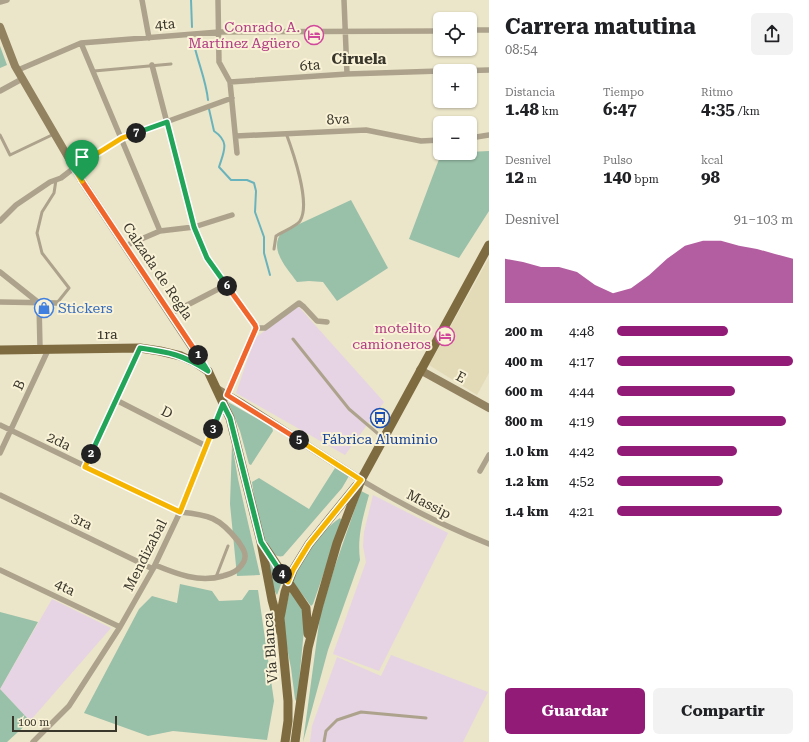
<!DOCTYPE html>
<html lang="es">
<meta charset="utf-8">
<style>
:root{--surface:#fff;--page:#f2f2f2;--text:#202124;--muted:#757577;--accent:#931b78}
body{margin:0;font-family:"Roboto Serif",serif;background:var(--page);color:var(--text);height:100vh;display:flex;flex-direction:column;font-size:15px;white-space:nowrap}
*{box-sizing:border-box;margin:0}
p{font-size:13px;color:var(--muted)}
.icon{flex:none;width:22px;height:22px;fill:none;stroke:currentColor;stroke-width:2;stroke-linecap:round;stroke-linejoin:round}
.map{position:relative;flex:1;overflow:hidden}
.panel{display:flex;flex-direction:column;background:var(--surface);width:320px}
.panel>*{flex:none}
.fabs{position:absolute;left:433px;top:12px;display:grid;gap:8px}
.fabs a{display:grid;place-items:center;width:44px;height:44px;border-radius:6px;background:var(--surface);box-shadow:0 1px 3px #0004;font-size:20px}
.scale{position:absolute;left:12px;bottom:10px;width:105px;box-sizing:border-box;padding-left:4px;border:2px solid #39362c;border-top:0;font-size:11px;line-height:14px;white-space:nowrap;color:#39362c;-webkit-text-stroke:3px #f9f2d6;paint-order:stroke}
.pin{position:absolute;display:grid;place-items:center;width:34px;height:34px;color:#fff;margin:-41px -17px;border-radius:50% 50% 50% 0;rotate:-45deg;box-shadow:0 0 4px #0007}
.pin .icon{rotate:45deg}
.km{position:absolute;width:20px;height:20px;margin:-10px;border-radius:50%;background:#222;color:#fff;font-size:11px;line-height:20px;text-align:center}
.round{display:grid;place-items:center;flex:none;width:42px;height:42px;border-radius:6px;background:var(--page)}
.headline{display:flex;align-items:center;justify-content:space-between;height:68px;padding:0 16px}
h1{font-size:22px;font-weight:700;line-height:30px}
.stats{display:grid;grid-template-columns:repeat(3,1fr);gap:6px;height:68px;padding:4px 16px}
.stats div{display:grid;align-content:center}
.stats b{font-size:17px;font-weight:700}
.stats small{font-size:11px;font-weight:400}
.stats p{font-size:11px}
.chart{height:112px;padding:8px 16px}
.chart p{display:flex;justify-content:space-between}
.chart svg{width:100%;height:72px;margin-top:4px;fill:var(--accent);opacity:.7}
.primary-button{display:flex;gap:8px;margin-top:auto;padding:8px 16px}
.primary-button a{flex:1;height:46px;border-radius:6px;background:var(--accent);color:#fff;font-size:16px;font-weight:700;line-height:46px;text-align:center}
.primary-button a+a{background:var(--page);color:var(--text)}
ul{padding:0 16px;list-style:none;font-size:13px}
li{display:grid;grid-template-columns:64px 48px 1fr;align-items:center;height:30px}
li i{height:10px;border-radius:5px;background:var(--accent)}
main{display:flex;flex:1;min-height:0}
.map>svg:first-child{display:block}
.built{fill:#e3dbb8}
.industrial{fill:#e6d4e4}
.green{fill:#99c0a9}
.lines{fill:none;stroke-linecap:round;stroke-linejoin:round}
.stream{stroke:#69b4bc;stroke-width:2}
.lane{stroke:#ada28c;stroke-width:3}
.street{stroke:#ada28c;stroke-width:5.5}
.secondary{stroke:#928260;stroke-width:8}
.primary{stroke:#7e6b40;stroke-width:9}
.split-1-casing{stroke:#fff;stroke-width:8}
.split-2-casing{stroke:#fff;stroke-width:8}
.split-3-casing{stroke:#fff;stroke-width:8}
.split-4-casing{stroke:#fff;stroke-width:8}
.split-5-casing{stroke:#fff;stroke-width:8}
.split-6-casing{stroke:#fff;stroke-width:8}
.split-7-casing{stroke:#fff;stroke-width:8}
.split-8-casing{stroke:#fff;stroke-width:8}
.split-1{stroke:#f0652b;stroke-width:5}
.split-2{stroke:#22a559;stroke-width:5}
.split-3{stroke:#f5b400;stroke-width:5}
.split-4{stroke:#22a559;stroke-width:5}
.split-5{stroke:#f5b400;stroke-width:5}
.split-6{stroke:#f0652b;stroke-width:5}
.split-7{stroke:#22a559;stroke-width:5}
.split-8{stroke:#f5b400;stroke-width:5}
.labels{text-anchor:middle;dominant-baseline:central;stroke-width:4;stroke-linejoin:round;paint-order:stroke}
.street-label{font-size:14px;fill:#39362c;stroke:#f9f2d6}
.hotel-label{font-size:14px;fill:#b23c85;stroke:#f9f2d6;text-anchor:end}
.shop-label{font-size:14px;fill:#366cbe;stroke:#f9f2d6;text-anchor:start}
.transit-label{font-size:14px;fill:#164399;stroke:#f9f2d6}
.neighbourhood-label{font-size:15px;font-weight:bold;fill:#39362c;stroke:#f9f2d6}
</style>
<main>
<div class="map">
<svg width="489" height="742" viewBox="0 0 489 742">
<rect width="100%" height="100%" fill="#ebe5c9"/>
<path class="built" d="M489,258V373L477,395L429,365Z"/>
<path class="industrial" d="M298,306L384,402L345,455L236,393L255,338Z
M373,495L448,533L379,671L333,654L366,562L363,546L364,532Z
M52,599L111,628L30,721L0,689Z
M391,655L488,692L463,742H310L312,726L337,657L381,676Z"/>
<path class="green" d="M0,46L7,65L0,68Z
M489,151V211L459,258L409,239L441,154L470,153V152Z
M351,200L388,268L337,301L323,282L309,281L297,282C287,268 268,249 282,232Z
M228,402L272,427L273,431L251,465L249,464L240,431Z
M232,444L238,479L260,575L237,576L230,504Z
M335,468L349,476L342,488L283,556C262,562 254,497 252,482L259,478L309,509Z
M361,491L369,495C363,517 357,537 360,560L328,650L303,742L320,616L334,569Z
M340,518L342,521L313,604L311,606L293,582V580C303,557 319,532 340,518Z
M269,561L283,579L277,595L274,590Z
M180,584L212,591L219,601L242,600L249,590H258L274,701L267,740L173,731L148,736L84,713L139,609L152,596L177,603Z
M290,591L300,604L305,619L297,703L295,699L291,668L286,643L284,615Z
M0,612L38,622L0,689L30,721L7,742H0Z"/>
<g class="lines">
<path class="stream" d="M191,0L192,27
M194,44C198,63 206,80 208,100
M209,109L214,131C230,142 224,151 219,167L231,180H247L254,183L256,191L255,212L264,237V253L270,275"/>
<path class="lane" d="M94,71L171,64
M0,135L10,155L54,134
M56,180L54,193L42,212L37,233L42,253L69,288L57,303
M274,249L276,236C282,232 297,226 300,221C311,204 293,152 286,133
M293,339L349,409L383,438
M216,577L228,546
M324,742L326,731L337,720L361,712L426,718"/>
<path class="street" d="M142,0L149,38
M218,0L219,62L230,82L237,153
M344,0L347,74
M0,2L7,0
M470,30H489
M81,43L160,231
M152,65L194,227L207,258L255,325L256,328
M18,70L81,43L219,32L440,31
M454,71L489,70
M230,82L347,74L440,71
M0,91L22,79
M236,136L366,130L421,141L440,140
M470,138L489,135
M0,221L16,205L50,182L61,178L74,168L122,138L232,98
M125,246L160,231L194,227L232,215
M0,272L39,303L40,348
M0,302L57,303
M170,314L226,285
M256,328H265L299,303L304,307L317,321L327,322
M116,400L206,446
M0,425L180,512C209,515 219,517 238,541C241,546 246,551 245,557C245,562 242,565 239,568C235,573 229,574 223,576C199,583 177,574 155,565
M0,453L49,348
M85,467L140,348
M480,471L489,455
M361,480C402,505 444,526 489,544
M0,495L153,569
M0,570L120,627
M33,742L69,706L120,627L153,569L180,512L227,395L256,328"/>
<path class="secondary" d="M0,27L15,66L82,181L207,370
M420,370L489,408
M217,389L243,404L361,480"/>
<path class="primary" d="M0,350L140,348L160,351L181,356L196,363L208,371L230,418L261,542L272,600L281,633
M264,546L306,608L308,634
M285,742L288,721V701L280,618L285,592L293,570L309,544L356,486
M295,742L308,648L319,605L337,543L361,480L489,245"/>
</g>
<g class="lines">
<defs>
<path id="split-1" d="M82,181L198,355"/>
<path id="split-2" d="M91,454L140,348C169,352 184,355 208,371L198,355"/>
<path id="split-3" d="M91,454L85,467L180,512L213,429"/>
<path id="split-4" d="M213,429L223,404L230,418L261,542L282,574"/>
<path id="split-5" d="M282,574L288,582L293,570L309,544L361,480L299,440"/>
<path id="split-6" d="M227,286L255,325L256,328L227,395L299,440"/>
<path id="split-7" d="M136,133L167,122L194,227L207,258L227,286"/>
<path id="split-8" d="M82,181L74,168L122,138L136,133"/>
</defs>
<use href="#split-1" class="split-1-casing"/>
<use href="#split-2" class="split-2-casing"/>
<use href="#split-3" class="split-3-casing"/>
<use href="#split-4" class="split-4-casing"/>
<use href="#split-5" class="split-5-casing"/>
<use href="#split-6" class="split-6-casing"/>
<use href="#split-7" class="split-7-casing"/>
<use href="#split-8" class="split-8-casing"/>
<use href="#split-1" class="split-1"/>
<use href="#split-2" class="split-2"/>
<use href="#split-3" class="split-3"/>
<use href="#split-4" class="split-4"/>
<use href="#split-5" class="split-5"/>
<use href="#split-6" class="split-6"/>
<use href="#split-7" class="split-7"/>
<use href="#split-8" class="split-8"/>
</g>
<defs>
<symbol id="hotel-ring" viewBox="-11 -11 22 22"><circle r="9.5" fill="#f9f2d6" stroke="#d1479c" stroke-width="1.5"/><path d="M-6-4.5h1.5V1H6V5H4.5V3h-9V5H-6ZM-4 0a1.8 1.8 0 1 1 3.6 0ZM.5 0V-2.5h3Q6-2.5 6 0Z" fill="#d1479c"/></symbol>
<symbol id="shop-ring" viewBox="-11 -11 22 22"><circle r="9.5" fill="#f9f2d6" stroke="#3f7fe0" stroke-width="1.5"/><path d="M-5-2.5h2.3a2.7 3.5 0 0 1 5.4 0H5L5.5 6h-11ZM-1.5-2.5h3a1.5 2.3 0 0 0-3 0Z" fill="#3f7fe0"/></symbol>
<symbol id="bus-ring" viewBox="-11 -11 22 22"><circle r="9.5" fill="#f9f2d6" stroke="#1a4fb4" stroke-width="1.5"/><path d="M-5-6H5V4H4V6H2V4H-2V6H-4V4H-5ZM-3.5-4V0h7V-4ZM-3.5 1.2v1.5H-2V1.2ZM2 1.2v1.5H3.5V1.2Z" fill="#1a4fb4"/></symbol>
</defs>
<g fill-rule="evenodd">
<use href="#hotel-ring" x="303" y="24" width="22" height="22"/>
<use href="#shop-ring" x="33" y="297" width="22" height="22"/>
<use href="#hotel-ring" x="434" y="325" width="22" height="22"/>
<use href="#bus-ring" x="369" y="407" width="22" height="22"/>
</g>
<g class="labels">
<g class="street-label">
<text transform="translate(165 24) rotate(-5)">4ta</text>
<text transform="translate(310 65) rotate(-4)">6ta</text>
<text transform="translate(338 119) rotate(-3)">8va</text>
<text transform="translate(158 271) rotate(56)">Calzada de Regla</text>
<text x="107" y="334">1ra</text>
<text transform="translate(461 377) rotate(28)">E</text>
<text transform="translate(19 385) rotate(-65)">B</text>
<text transform="translate(167 412) rotate(27)">D</text>
<text transform="translate(59 441) rotate(26)">2da</text>
<text transform="translate(429 504) rotate(27)">Massip</text>
<text transform="translate(82 521) rotate(26)">3ra</text>
<text transform="translate(145 555) rotate(-63)">Mendizabal</text>
<text transform="translate(65 587) rotate(25)">4ta</text>
<text transform="translate(270 648) rotate(-94)">Vía Blanca</text>
</g>
<g class="hotel-label">
<text x="300" y="27">Conrado A.<tspan x="300" dy="16">Martínez Agüero</tspan></text>
<text x="431" y="328">motelito<tspan x="431" dy="16">camioneros</tspan></text>
</g>
<g class="shop-label">
<text x="58" y="308">Stickers</text>
</g>
<g class="transit-label">
<text x="380" y="439">Fábrica Aluminio</text>
</g>
<g class="neighbourhood-label">
<text x="359" y="59">Ciruela</text>
</g>
</g>
</svg>
<div class="fabs">
<a><svg class="icon" aria-label="locate" viewBox="0 0 24 24"><circle cx="12" cy="12" r="6"/><path d="M12 2v4M12 18v4M2 12h4M18 12h4"/></svg></a>
<a>+</a>
<a>−</a>
</div>
<div class="scale">100 m</div>
<div class="pin" style="left:82px;top:181px;background:#1e9e55"><svg class="icon" aria-label="arrive" viewBox="0 0 24 24"><path d="M6 21V4h12l-3 4 3 4H6"/></svg></div>
<b class="km" style="left:198px;top:355px">1</b>
<b class="km" style="left:91px;top:454px">2</b>
<b class="km" style="left:213px;top:429px">3</b>
<b class="km" style="left:282px;top:574px">4</b>
<b class="km" style="left:299px;top:440px">5</b>
<b class="km" style="left:227px;top:286px">6</b>
<b class="km" style="left:136px;top:133px">7</b>
</div>
<section class="panel">
<div class="headline"><div><h1>Carrera matutina</h1><p>08:54</p></div><a class="round"><svg class="icon" aria-label="share" viewBox="0 0 24 24"><path d="M12 15V3M7 8l5-5 5 5M5 13v7h14v-7"/></svg></a></div>
<div class="stats">
<div><p>Distancia</p><b>1.48<small> km</small></b></div>
<div><p>Tiempo</p><b>6:47</b></div>
<div><p>Ritmo</p><b>4:35<small> /km</small></b></div>
</div>
<div class="stats">
<div><p>Desnivel</p><b>12<small> m</small></b></div>
<div><p>Pulso</p><b>140<small> bpm</small></b></div>
<div><p>kcal</p><b>98</b></div>
</div>
<div class="chart"><p><span>Desnivel</span>91–103 m</p>
<svg viewBox="0 0 160 44" preserveAspectRatio="none"><path d="M0 44V17L10 19L20 22L30 22L40 25L50 33L60 38L70 35L80 27L90 17L100 9L110 6L120 6L130 9L140 11L150 14L160 17V44z"/></svg>
</div>
<ul>
<li><b>200 m</b>4:48<i style="width:63%"></i></li>
<li><b>400 m</b>4:17<i style="width:100%"></i></li>
<li><b>600 m</b>4:44<i style="width:67%"></i></li>
<li><b>800 m</b>4:19<i style="width:96%"></i></li>
<li><b>1.0 km</b>4:42<i style="width:68%"></i></li>
<li><b>1.2 km</b>4:52<i style="width:60%"></i></li>
<li><b>1.4 km</b>4:21<i style="width:94%"></i></li>
</ul>
<div class="primary-button"><a>Guardar</a><a>Compartir</a></div>
</section>
</main>
